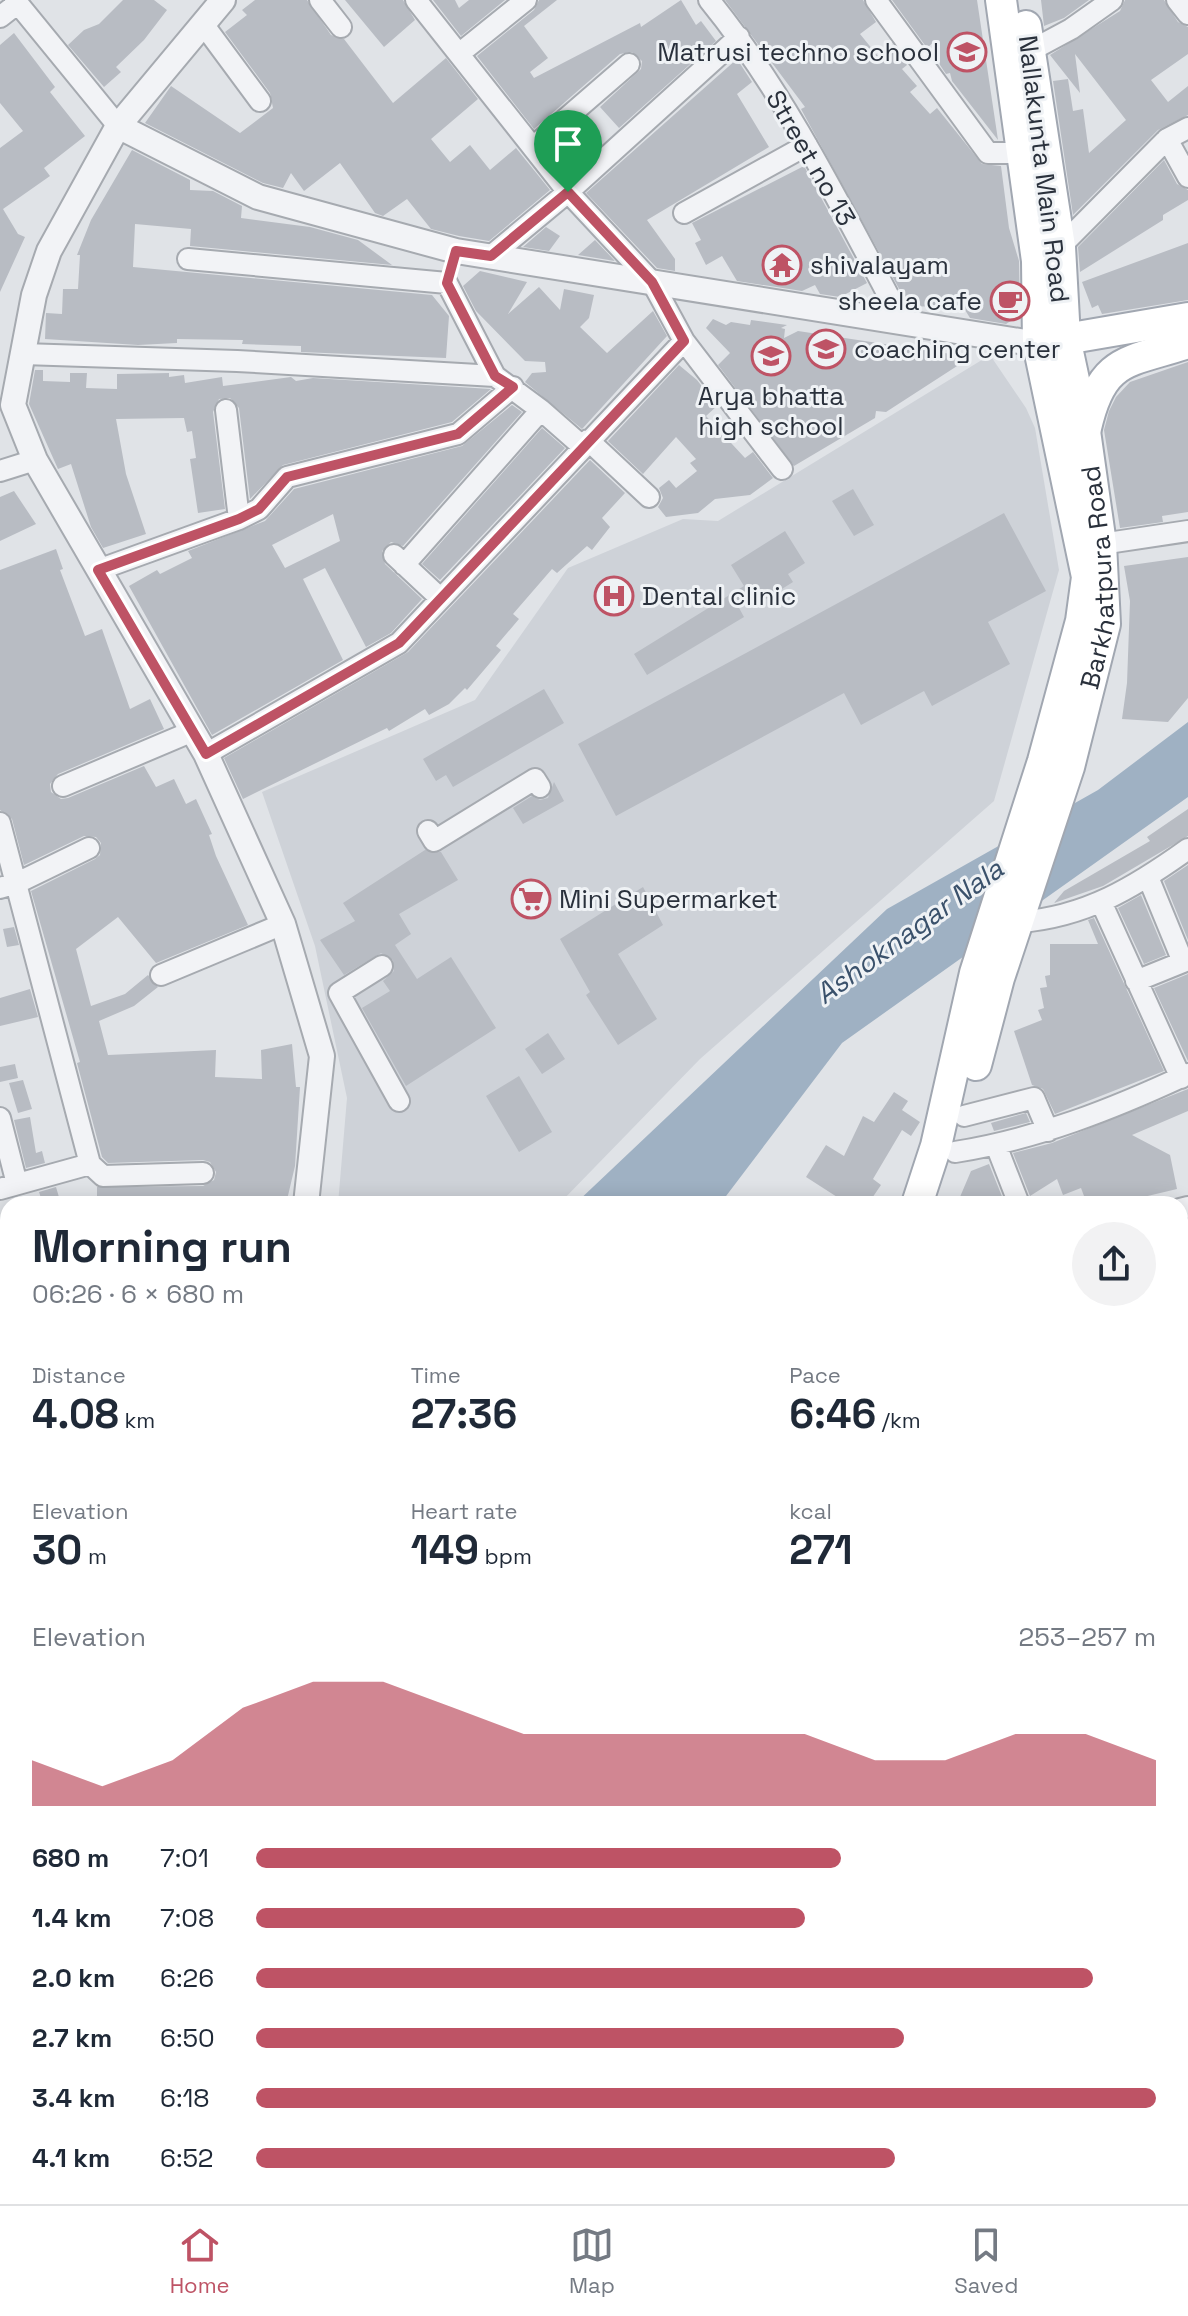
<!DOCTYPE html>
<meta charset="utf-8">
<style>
:root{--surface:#fff;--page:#f2f2f3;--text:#1f2937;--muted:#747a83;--line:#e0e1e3;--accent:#be5365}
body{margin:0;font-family:"Space Grotesk",sans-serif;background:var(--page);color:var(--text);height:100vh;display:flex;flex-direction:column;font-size:30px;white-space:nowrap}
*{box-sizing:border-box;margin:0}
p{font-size:26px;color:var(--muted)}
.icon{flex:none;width:44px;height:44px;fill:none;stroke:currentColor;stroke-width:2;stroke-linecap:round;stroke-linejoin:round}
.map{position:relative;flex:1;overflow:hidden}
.drawer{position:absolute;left:0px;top:1196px;width:1188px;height:1008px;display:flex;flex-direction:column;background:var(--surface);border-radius:24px 24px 0 0;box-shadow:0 4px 20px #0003}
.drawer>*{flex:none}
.pin{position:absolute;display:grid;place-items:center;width:68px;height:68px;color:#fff;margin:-82px -34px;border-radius:50% 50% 50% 0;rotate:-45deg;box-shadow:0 0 8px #0007}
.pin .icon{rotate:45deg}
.round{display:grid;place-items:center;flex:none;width:84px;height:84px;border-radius:42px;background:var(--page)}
.summary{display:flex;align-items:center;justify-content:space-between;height:136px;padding:0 32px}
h1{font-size:44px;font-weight:700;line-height:60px}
.metrics{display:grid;grid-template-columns:repeat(3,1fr);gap:12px;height:136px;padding:8px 32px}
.metrics div{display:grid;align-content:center}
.metrics b{font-size:40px;font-weight:700}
.metrics small{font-size:22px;font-weight:400}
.metrics p{font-size:22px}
.chart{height:224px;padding:16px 32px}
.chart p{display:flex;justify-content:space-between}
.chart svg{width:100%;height:144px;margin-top:8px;fill:var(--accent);opacity:.7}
ul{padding:0 32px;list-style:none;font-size:26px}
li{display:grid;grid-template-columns:128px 96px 1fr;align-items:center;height:60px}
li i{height:20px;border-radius:10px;background:var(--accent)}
.dock{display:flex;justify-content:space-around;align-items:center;height:112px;border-top:2px solid var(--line);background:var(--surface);font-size:22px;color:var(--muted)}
.dock a{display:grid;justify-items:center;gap:4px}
.dock .selected{color:var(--accent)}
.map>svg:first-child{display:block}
.built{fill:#ced2d8}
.green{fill:#c6d0c2}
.water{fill:#9fb1c3}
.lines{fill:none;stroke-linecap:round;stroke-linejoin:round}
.canal{stroke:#9fb1c3;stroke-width:18}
.building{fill:#b8bcc3;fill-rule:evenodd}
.minor-casing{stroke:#a6aab0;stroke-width:24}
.tertiary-casing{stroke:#a6aab0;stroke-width:28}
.primary-casing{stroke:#a1a7b1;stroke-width:34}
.minor{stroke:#f2f3f6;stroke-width:20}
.tertiary{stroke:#f2f3f6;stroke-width:24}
.secondary{stroke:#fff;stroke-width:28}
.primary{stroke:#fff;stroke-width:30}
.route-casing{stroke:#fff;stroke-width:16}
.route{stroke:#be5365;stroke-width:10}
.labels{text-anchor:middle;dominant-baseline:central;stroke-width:6;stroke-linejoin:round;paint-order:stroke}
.poi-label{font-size:26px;fill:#2a313c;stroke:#eff2f5;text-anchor:start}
.street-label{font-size:26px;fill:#2a313c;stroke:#eff2f5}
.water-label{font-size:28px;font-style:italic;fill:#3a516b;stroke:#eff2f5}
</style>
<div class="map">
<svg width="1188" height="2204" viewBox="0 0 1188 2204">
<rect width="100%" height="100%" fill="#e0e3e7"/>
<path class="built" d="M990,355L1026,408L1035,428L1059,570L994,801L700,1059L559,1204H338L347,1098L315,946L262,792L475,700L568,568L683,519L718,521Z"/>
<path class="green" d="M216,2196H492L494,2204H189Z"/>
<path class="water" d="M1188,722V797L842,1043L720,1204H575L887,909L1098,790Z"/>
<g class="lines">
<path class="canal" d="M0,1687L8,1683"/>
</g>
<path class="building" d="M123,0H154L167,10L144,40L116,67L121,72L104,87L68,45L84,30L99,24Z
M255,0H307L331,35L344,39L393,103L446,58L478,99L431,139L450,162L470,145L490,170L516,148L550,190L489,241L459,236L431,229L407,199L383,216L375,213L340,163L304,191L291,173L283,188L263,183L145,123L171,86L240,133L273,108L270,93L225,32L247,15L242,10Z
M345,0H403L415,20L384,47Z
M433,0H455L459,8L469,0H505L461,36Z
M539,0H557L524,26L548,58L530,72L534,78L640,23L641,27L681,0L696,25L701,21L716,41L619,128L600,107L641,69L642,61L632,52L620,54L534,129L477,56L534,10Z
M725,0H863L876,22L860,34L882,61L896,49L907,65L902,69L917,86L910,92L930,114L937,108L982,164L1001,166L1009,228L1019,261L1020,315L1006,324L970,318L962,305L909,307L801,109L805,107Z
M892,0H977L998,140L952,81L950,73L946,74L940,65L936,40L927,48Z
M1041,0H1089L1064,18L1044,26Z
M1125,0H1164L1178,22L1188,27V54L1151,80L1168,102L1188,86V115L1158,130L1073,215L1053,81L1068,79L1073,111L1083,109L1089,153L1126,120L1075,54L1080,93L1050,55L1120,11Z
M14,33L55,87L50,92L85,136L44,168L50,176L3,209L18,234L25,237L0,292V148L23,131L0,103V45Z
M737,59L752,82L737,94L769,147L647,220L675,259V271L657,268L586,193Z
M564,137L584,160L570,173L551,149Z
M132,150L190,180V190L213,191L242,206L241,218L310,227L358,240L392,265L190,246L191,229L135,224L133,267L432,295L449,316L446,358L301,352V346L242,344L243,340L177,339V343L138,345L45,339L46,313L62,314L63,289H78L80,255H77L91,220Z
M1164,160L1177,184L1188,190V200L1163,215V220L1080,272L1078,247Z
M804,166L867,283L840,297L820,294L815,285L802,291L737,281L722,256L706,265L695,243L701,240L692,223Z
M546,227L560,236L549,251L523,247Z
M595,240L615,261L578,255Z
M1188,243V300L1102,314L1098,305L1092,308L1082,282Z
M480,271L527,282L508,314L539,287L560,310L564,289L594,295L589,318L580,327L607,353L653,311L667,336L582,429L525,382L532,373L546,372L545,362L525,361L476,311L463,286Z
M713,319L726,325L731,322L750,325L751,320L787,325L781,328L785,329L784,338L798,331L971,357L886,412L876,411L875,418L794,466L718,365L730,353L706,328Z
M1188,362V512L1162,516L1163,522L1120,528L1104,430L1109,411L1116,397L1130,382Z
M679,365L697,380L717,406L706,416L745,458L753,452L773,478L750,495L715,499L698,513L666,517L658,507L663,498L659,488L669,480L676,488L697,471L690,463L696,459L676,437L643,474L608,441Z
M35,370H43V381L70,382V373H87L86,388L117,389V374L169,373V377L184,375L185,383L222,377L223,386L291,377L296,381L313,378L491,389L452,422L283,465L250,499L239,408L230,398L219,399L213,412L225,509L198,513L190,459L196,458L192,431L187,432L184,418L116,419L126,474L146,534L103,548L91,527L71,464L58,469L29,404Z
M512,405L522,412L403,546L391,542L382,551L385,564L422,599L391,633L366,647L325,568L303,579L343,660L212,735L129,586L157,570L160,574L192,558L188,551L265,521L294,489L462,446ZM333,514L340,541L285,568L272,545Z
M542,428L565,448L440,580L422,564Z
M590,460L625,493L602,518L610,527L592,550L587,546L557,573L552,569L513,614L519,619L496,646L501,650L467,690L465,688L449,704L429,715L425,709L389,731L387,728L243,799L224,758L408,652Z
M853,489L874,525L854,536L832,501Z
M14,491L36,524L0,541V497Z
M1004,513L1046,591L988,622L1010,664L932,706L924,691L861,725L844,693L616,816L578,744Z
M785,531L805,563L788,574L793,582L766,599L761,592L738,606L744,617L647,675L634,654L744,586L731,565Z
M56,549L63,569L60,570L85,636L102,629L130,709L150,699L164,729L58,774L50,784L51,792L61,799L68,798L144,766L156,787L174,779L186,804L196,799L212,834L209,835L216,856L248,925L156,963L118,917L76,949L91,1006L125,994L148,975L158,987L134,1006L99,1021L108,1055L216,1050L215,1077L262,1079L261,1050L292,1044L296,1087H300L295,1166L286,1204H97V1187L203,1186L214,1180L216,1172L210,1162L203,1160L108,1163L102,1157L77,1063L80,1062L31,891L95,859L100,855L101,843L96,837L84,836L24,865L12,819L0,810V570Z
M1188,557V698L1168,722L1122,719L1127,683L1130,601L1124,566Z
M544,689L564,723L453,787L446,775L436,781L423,759Z
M554,782L564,801L523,824L513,808L532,796L540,800L548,798Z
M1188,809V836L1103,886L1054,903L1064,891L1150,841L1147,837Z
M425,850L441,852L458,880L399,914L411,934L395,945L417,979L451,957L496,1028L406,1086L362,1008L390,991L383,981L394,971L393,960L381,953L344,975L320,940L355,921L343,903Z
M1188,865V940L1164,881Z
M643,887L663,925L618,954L657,1019L618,1045L586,995L590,992L560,939Z
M1141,895L1166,955L1144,964L1118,908Z
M1094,918L1164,1071L1055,1114L1043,1089L1032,1085L1014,1031L1042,1020L1038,1010L1044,1008L1040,988L1047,987L1045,976L1050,975V944H1098L1088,920Z
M14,927L19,945L7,947L3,929Z
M1188,974V1061L1154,988Z
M30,989L38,1017L0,1026V998Z
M548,1033L565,1059L542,1074L525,1049Z
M15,1064L18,1078L0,1082V1067Z
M519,1076L552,1132L519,1152L486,1096Z
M23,1080L32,1109L18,1113L9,1083Z
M1188,1089V1111L1132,1135L1170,1155L1177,1189L1114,1204H1087L1081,1188L1063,1195L1057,1179L1030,1196L1013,1153L1052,1143Z
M894,1092L908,1101L902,1110L920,1122L911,1136L902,1130L873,1179L881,1185L868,1204H848L806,1177L826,1145L844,1156L863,1116L874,1122Z
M1026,1113L1030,1122L994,1131L991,1123Z
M30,1117L36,1153L42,1151L45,1163L26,1168L14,1120Z
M989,1164L1005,1204H957L971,1171Z
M56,1187L61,1204H43L39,1192Z"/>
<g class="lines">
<defs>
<path id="minor" d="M15,0L118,126
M320,0L341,27
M416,0L568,192L652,282L684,341L782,469
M709,0C788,97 844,213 903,323
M876,0L988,153H1021
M1177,0L1188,14
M0,17L18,3
M203,24L260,101
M1030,51L1071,29L1112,0
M460,53L526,0
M1167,139L1188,177
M533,147L629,64
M684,213L807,145
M1060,247L1167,139L1188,128
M491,256L568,192L739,37
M188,259L447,283L495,376L541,410L582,446
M23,354L237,361L495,376
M226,410L239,519
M588,440L649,497
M0,471L35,460
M1101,544L1188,531
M394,555L440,598
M404,565L541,410
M98,570L239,519L259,509L287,477L458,434L513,387
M206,754L399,643L684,341
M63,786L193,731
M0,823L90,1164L103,1176L203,1173
M428,831L434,841L535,779L540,787
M0,888L17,883L89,848
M1102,904L1181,1078
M1019,922C1086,917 1135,887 1188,849
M382,966L339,993L399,1101
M161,975L283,924
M1136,981L1183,962L1148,877
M964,1116L1034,1098L1048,1131
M0,1118L17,1184
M996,1145L1019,1204
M955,1152C1037,1139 1113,1109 1188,1074
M0,1189L90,1164
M1180,1209L1188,1207
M3,1252L8,1265
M1180,1404L1188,1401
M0,1469L8,1495
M1180,1665L1188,1659
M1180,1790L1188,1803
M1180,1824L1188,1819
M1180,2009L1188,2002
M1180,2112L1188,2124
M0,2118L8,2115
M518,2196L521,2204
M152,2204L180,2196
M964,2204L973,2196"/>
<path id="tertiary" d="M223,0L118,126L49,251L34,295L13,405L35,460L206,754L283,924L322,1056L306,1204
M118,126L258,197L456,251L1038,344
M0,1634L8,1631"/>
<g id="primary">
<path d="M1048,342L1188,318"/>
<path d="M1086,428C1102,357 1127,363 1188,343"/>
<path id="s1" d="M976,1065L999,978L1069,767L1105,624L1101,544L1085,431L1065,338L1060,247L1026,26"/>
<path d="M917,1204L936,1146L975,973L1043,761L1081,621L1087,577L1038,344L1037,261L1001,0"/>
<path d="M0,1763L8,1761"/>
<path d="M0,1786L8,1785"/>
</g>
</defs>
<use href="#minor" class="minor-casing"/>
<use href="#tertiary" class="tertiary-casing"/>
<use href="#primary" class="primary-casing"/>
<use href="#minor" class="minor"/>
<use href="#tertiary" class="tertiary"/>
<path class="secondary" d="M1180,1285H1188
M780,2196L781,2204
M803,2196L804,2204"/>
<use href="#primary" class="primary"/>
</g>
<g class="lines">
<defs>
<path id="route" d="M568,192L652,282L684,341L399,643L206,754L98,570L239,519L259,509L287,477L458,434L513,387L495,376L447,283L456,251L491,256Z"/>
</defs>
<use href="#route" class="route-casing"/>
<use href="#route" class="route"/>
</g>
<defs>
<symbol id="school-ring" viewBox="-11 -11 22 22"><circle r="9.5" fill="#eff2f5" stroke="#be5365" stroke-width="1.5"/><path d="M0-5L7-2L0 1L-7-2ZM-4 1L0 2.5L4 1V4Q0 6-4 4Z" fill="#be5365"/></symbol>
<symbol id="temple-ring" viewBox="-11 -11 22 22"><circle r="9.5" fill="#eff2f5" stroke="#be5365" stroke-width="1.5"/><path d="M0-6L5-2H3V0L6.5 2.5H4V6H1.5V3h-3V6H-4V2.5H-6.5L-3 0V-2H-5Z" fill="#be5365"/></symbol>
<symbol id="cafe-ring" viewBox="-11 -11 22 22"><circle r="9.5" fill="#eff2f5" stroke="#be5365" stroke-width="1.5"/><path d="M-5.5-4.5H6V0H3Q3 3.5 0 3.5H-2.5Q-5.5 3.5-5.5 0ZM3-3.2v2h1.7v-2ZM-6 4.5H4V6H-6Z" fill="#be5365"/></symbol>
<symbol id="university-ring" viewBox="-11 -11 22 22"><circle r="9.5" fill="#eff2f5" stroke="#be5365" stroke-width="1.5"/><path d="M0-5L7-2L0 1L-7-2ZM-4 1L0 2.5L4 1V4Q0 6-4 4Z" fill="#be5365"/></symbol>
<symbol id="hospital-ring" viewBox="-11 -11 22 22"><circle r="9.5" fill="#eff2f5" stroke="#be5365" stroke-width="1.5"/><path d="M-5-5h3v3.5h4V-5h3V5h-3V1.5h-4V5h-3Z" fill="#be5365"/></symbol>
<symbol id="supermarket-ring" viewBox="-11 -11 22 22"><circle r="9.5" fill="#eff2f5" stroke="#be5365" stroke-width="1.5"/><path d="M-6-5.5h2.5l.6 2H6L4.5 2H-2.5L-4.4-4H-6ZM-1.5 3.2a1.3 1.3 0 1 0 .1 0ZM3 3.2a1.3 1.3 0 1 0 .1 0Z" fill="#be5365"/></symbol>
</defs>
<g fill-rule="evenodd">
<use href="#school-ring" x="945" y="30" width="44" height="44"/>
<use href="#temple-ring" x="760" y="243" width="44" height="44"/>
<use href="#cafe-ring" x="988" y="279" width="44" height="44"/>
<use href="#university-ring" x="804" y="327" width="44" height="44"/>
<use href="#school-ring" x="749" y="334" width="44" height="44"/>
<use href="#hospital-ring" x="592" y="574" width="44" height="44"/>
<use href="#supermarket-ring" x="509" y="877" width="44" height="44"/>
</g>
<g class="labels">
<g class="poi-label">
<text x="939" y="52" text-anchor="end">Matrusi techno school</text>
<text x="810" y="265">shivalayam</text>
<text x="982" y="301" text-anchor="end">sheela cafe</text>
<text x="854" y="349">coaching center</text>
<text x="771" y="396" text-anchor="middle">Arya bhatta<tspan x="771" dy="30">high school</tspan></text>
<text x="642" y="596">Dental clinic</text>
<text x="559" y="899">Mini Supermarket</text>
</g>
<g class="street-label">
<text transform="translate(811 158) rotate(60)">Street no 13</text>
<text transform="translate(1044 169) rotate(83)">Nallakunta Main Road</text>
<text stroke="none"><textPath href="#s1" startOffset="506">Barkhatpura Road</textPath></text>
</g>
<g class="water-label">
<text transform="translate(909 931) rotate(-36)">Ashoknagar Nala</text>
</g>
</g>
</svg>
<div class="pin" style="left:568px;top:192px;background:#1e9e55"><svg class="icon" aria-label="arrive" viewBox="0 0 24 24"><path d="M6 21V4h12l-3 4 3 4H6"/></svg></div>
<section class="drawer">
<div class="summary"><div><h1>Morning run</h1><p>06:26 · 6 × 680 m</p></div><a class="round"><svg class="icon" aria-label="share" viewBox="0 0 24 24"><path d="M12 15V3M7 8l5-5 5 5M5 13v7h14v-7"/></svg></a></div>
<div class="metrics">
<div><p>Distance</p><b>4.08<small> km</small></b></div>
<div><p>Time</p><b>27:36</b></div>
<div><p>Pace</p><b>6:46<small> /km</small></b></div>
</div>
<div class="metrics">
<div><p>Elevation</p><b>30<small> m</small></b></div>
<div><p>Heart rate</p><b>149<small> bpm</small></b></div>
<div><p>kcal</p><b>271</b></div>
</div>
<div class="chart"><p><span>Elevation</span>253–257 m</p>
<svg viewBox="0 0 160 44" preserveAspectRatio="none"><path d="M0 44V30L10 38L20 30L30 14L40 6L50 6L60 14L70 22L80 22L90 22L100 22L110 22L120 30L130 30L140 22L150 22L160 30V44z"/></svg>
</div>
<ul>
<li><b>680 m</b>7:01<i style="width:65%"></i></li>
<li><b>1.4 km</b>7:08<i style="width:61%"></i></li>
<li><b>2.0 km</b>6:26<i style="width:93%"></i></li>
<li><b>2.7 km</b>6:50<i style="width:72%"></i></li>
<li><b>3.4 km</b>6:18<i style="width:100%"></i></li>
<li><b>4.1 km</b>6:52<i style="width:71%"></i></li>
</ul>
</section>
</div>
<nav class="dock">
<a class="selected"><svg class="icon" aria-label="home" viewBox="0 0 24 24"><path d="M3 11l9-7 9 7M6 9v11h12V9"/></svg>Home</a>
<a><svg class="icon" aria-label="map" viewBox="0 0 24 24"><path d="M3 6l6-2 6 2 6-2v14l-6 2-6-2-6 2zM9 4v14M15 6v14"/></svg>Map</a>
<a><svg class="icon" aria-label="saved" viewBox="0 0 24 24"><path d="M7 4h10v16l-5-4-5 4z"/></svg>Saved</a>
</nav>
